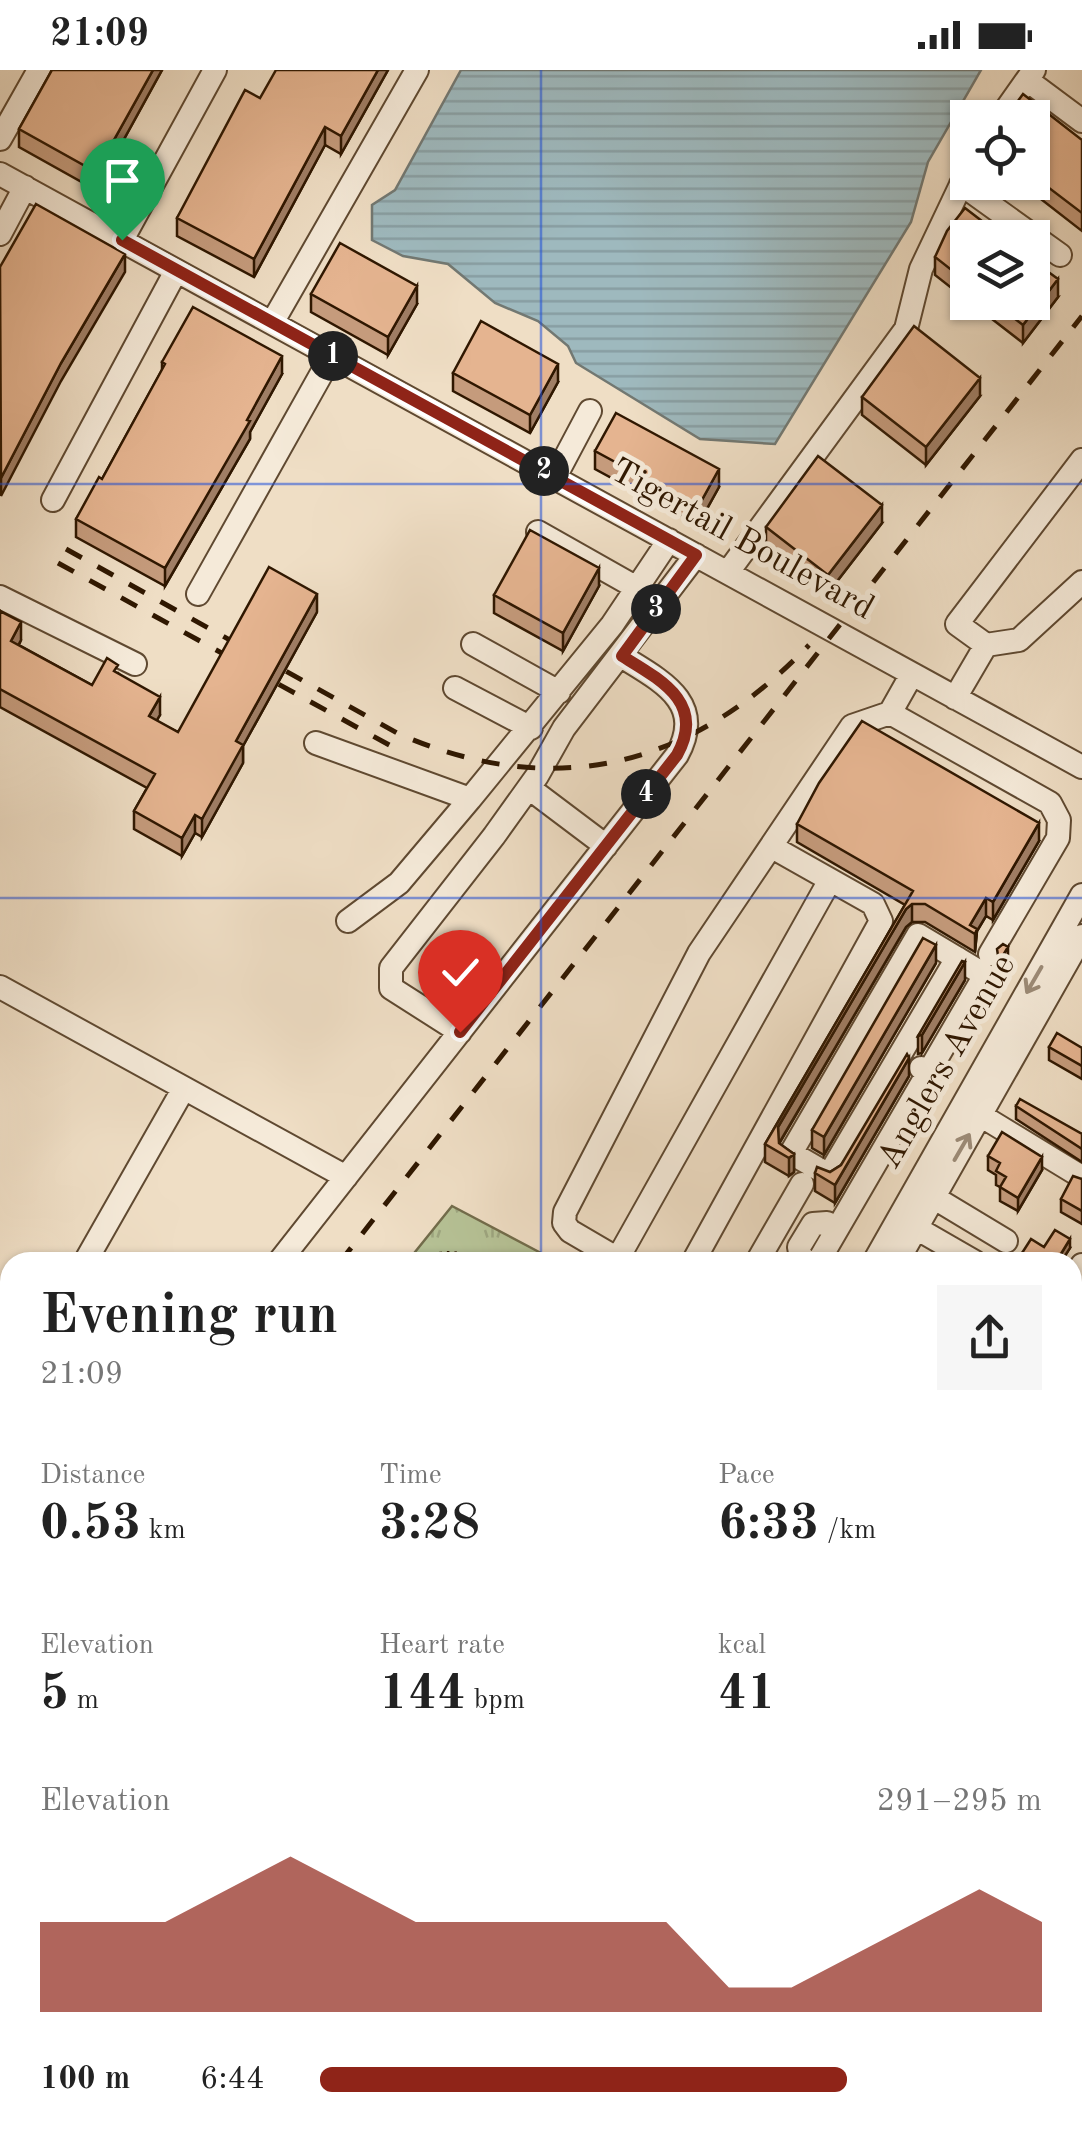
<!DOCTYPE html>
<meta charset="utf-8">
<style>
:root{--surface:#fff;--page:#f6f6f6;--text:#222;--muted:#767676;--accent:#8f2418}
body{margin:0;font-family:"Old Standard TT",serif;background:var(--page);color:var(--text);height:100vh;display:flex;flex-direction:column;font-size:38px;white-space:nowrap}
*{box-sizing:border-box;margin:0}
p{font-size:32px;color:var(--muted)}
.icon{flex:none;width:55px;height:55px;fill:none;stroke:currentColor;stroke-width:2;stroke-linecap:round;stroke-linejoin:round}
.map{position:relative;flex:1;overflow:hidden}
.side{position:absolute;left:0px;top:1182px;width:1082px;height:888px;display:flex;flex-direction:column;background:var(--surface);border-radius:30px 30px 0 0;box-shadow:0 2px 8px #0004}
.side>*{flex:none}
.fabs{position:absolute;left:950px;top:30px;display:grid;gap:20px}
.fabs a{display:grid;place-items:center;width:100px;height:100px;border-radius:0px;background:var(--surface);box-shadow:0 2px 8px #0004;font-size:50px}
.pin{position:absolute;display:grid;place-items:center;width:85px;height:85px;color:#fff;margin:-102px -42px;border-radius:50% 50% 50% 0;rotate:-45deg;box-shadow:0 0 10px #0007}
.pin .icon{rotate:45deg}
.km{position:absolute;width:50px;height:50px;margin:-25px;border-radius:50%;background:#222;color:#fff;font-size:28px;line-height:50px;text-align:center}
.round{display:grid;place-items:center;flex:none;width:105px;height:105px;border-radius:0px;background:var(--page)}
.head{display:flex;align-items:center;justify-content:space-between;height:170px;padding:0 40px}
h1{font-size:55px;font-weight:700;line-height:75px}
.metrics{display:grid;grid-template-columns:repeat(3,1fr);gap:15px;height:170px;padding:10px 40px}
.metrics div{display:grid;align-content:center}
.metrics b{font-size:50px;font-weight:700}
.metrics small{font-size:28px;font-weight:400}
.metrics p{font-size:28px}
.chart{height:280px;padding:20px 40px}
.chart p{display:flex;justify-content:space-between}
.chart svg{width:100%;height:180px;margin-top:10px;fill:var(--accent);opacity:.7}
ul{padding:0 40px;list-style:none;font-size:32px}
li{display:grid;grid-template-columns:160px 120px 1fr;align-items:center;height:75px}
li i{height:25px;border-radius:12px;background:var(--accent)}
.status{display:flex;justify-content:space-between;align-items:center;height:70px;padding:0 50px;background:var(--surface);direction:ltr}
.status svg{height:28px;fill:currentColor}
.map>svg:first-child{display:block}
.grass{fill:url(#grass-tufts);stroke:#726c4b;stroke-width:2.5}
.water{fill:url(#water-rules);stroke:#727872;stroke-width:2.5}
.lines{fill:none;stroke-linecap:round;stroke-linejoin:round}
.minor-casing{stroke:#5f4931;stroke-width:26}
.path{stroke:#2f1700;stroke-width:2.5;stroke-dasharray:2.5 5;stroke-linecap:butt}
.minor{stroke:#f5ead9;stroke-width:22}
.rail{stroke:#2f1700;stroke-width:5;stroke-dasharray:18 18;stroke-linecap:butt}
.wall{fill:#c59b7c;stroke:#2f1700;stroke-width:2.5}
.shaded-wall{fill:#a07e65;stroke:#2f1700;stroke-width:2.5}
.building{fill:#e5b490;stroke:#2f1700;stroke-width:2.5}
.oneway{stroke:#9c8b77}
.route-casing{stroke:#fff;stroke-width:20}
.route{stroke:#8f2418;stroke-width:12}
.grid{fill:none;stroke:#1d4ed8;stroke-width:2.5;stroke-opacity:0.55}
.labels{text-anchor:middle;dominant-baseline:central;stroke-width:10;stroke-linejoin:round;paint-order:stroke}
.street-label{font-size:35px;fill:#2f1700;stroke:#f5ead9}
</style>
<div class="status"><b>21:09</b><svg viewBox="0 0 49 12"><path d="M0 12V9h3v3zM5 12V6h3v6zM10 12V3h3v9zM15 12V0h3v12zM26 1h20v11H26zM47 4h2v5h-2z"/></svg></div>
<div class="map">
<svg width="1082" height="2069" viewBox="0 0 1082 2069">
<defs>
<pattern id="grass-tufts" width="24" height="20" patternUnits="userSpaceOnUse" patternTransform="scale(2.5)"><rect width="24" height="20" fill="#b6c296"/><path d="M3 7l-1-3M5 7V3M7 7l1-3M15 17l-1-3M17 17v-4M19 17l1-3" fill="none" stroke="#9da680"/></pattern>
<pattern id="water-rules" width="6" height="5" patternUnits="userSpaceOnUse" patternTransform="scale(2.5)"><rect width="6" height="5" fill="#9eb9be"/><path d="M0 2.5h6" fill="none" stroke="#889ea2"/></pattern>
</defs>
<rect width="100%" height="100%" fill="#efdec5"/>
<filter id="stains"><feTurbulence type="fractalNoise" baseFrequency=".002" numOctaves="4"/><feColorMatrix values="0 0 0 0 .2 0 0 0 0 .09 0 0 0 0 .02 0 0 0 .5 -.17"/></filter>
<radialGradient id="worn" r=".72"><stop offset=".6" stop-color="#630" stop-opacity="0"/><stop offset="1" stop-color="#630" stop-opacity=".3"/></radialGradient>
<path class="grass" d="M452,1136L558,1192H407Z"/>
<path class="water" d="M461,0H981L928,92L911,152L775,374L700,369L576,293L568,276L538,251L495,233L448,194L403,186L372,170V135L395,120Z
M10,1739V2060H322L316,2069H0V1752Z"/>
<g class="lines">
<defs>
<path id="minor" d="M1027,10L1082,51
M1000,48L1034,0
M0,69L39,0
M0,104L1082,697
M961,114L1060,185
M0,164L25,117
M122,170L215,0
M272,253L417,0
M555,407L590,341
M53,430L176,201
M538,462L637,518
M728,502L906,259L921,199L968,100
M198,524L332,285
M0,527L135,594
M473,574L559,622
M986,575L957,554L1082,390
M455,618L531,658
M955,628L986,575L1019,570L1082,512
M890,643L1050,733L1059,750L1058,768L990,884
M316,673L470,729L612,555L669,470
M529,718L606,776
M348,851L399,813L470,729
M0,917L346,1107
M460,962L391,918V898L494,766L537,706L564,658L696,485
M928,1003L985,905L918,865L791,1083L829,1105L957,888
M980,1045L1082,1107
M933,1127L1006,1171
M916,1158L975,1192
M618,1188L830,810
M85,1192L184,1018
M279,1192L677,685C706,632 661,611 621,586
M623,1192L570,1161L564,1153L565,1142L699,883L852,656L890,643L912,604
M693,1192L881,851L873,834L772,777
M757,1192L802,1114
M809,1192L801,1188L799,1177L813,1154L827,1153L837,1159
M818,1192L928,1003L921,998
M874,1192L1082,825
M897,1192L1082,866
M1072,1211L1082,1195
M1072,1251L1082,1257
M0,1344L10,1326
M0,1430L10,1436
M0,1504L4,1520L0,1548
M1072,1529L1082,1535
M1072,1715L1082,1699
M1072,2009L1079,2012L1082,2007
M655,2060L670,2069
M840,2060L856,2069
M370,2069L376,2060
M398,2069L403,2060"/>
</defs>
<use href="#minor" class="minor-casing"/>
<path class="path" d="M419,1192C437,1178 464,1180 483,1192
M0,1731L10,1718"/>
<use href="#minor" class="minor"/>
<path class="rail" d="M66,479L399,664C555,732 692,697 809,575
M58,493L391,676
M340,1192L1082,246
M0,1644L10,1631"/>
</g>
<path class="wall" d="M52,0H162L96,120L19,77V59Z
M388,0L341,84L325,75L254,207L177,166V148L260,28Z
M1032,48L1082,70V161L1019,112H1032Z
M968,168V231L935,205V187Z
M311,224L417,234L388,285L311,242Z
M1058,227L1023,273L970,232H1032Z
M162,292L282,304L250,362V369L165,516L76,467V449L102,409L162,300Z
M453,303L558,312L530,363L453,321Z
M980,326L926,395L862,345V327Z
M595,381L719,417L698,455L595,399Z
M882,453L828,523L766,475V457Z
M599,516L563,581L494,543V525Z
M0,541L21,570L19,575L92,615L118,603L160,645L156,651L178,662L317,542L243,676V693L202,767L195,763L182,786L134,759V741L147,718L0,637Z
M797,754L1039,771L993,850L986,846L977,861L975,882L925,852H912L906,857L779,1074L794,1084V1102L789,1106L765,1092V1074L905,835L797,772Z
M936,893L824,1085L812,1078V1060Z
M965,910L922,983L918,984V966Z
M1049,977L1082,978V1009L1049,990Z
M909,1006L835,1133L815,1121V1103L830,1102L841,1095Z
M1016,1036L1082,1064V1092L1016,1049Z
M988,1086L1042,1100L1018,1141L1000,1131V1117L996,1115V1105L988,1100Z
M1082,1109V1154L1061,1142V1129Z
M1044,1177L1070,1178L1061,1192H1022V1183Z"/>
<path class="shaded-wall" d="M153,0H162L96,120V102Z
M378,0H388L341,84V66Z
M325,57V75L254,207V189Z
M125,184V202L61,311L1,426V408L61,293Z
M1058,209V227L1023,273V255Z
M417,216V234L388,285V267Z
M282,286V304L250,362V369L165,516V498Z
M558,294V312L530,363V345Z
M980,308V326L926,395V377Z
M719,399V417L698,455V437Z
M882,435V453L828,523V505Z
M599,498V516L563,581V563Z
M317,524V542L243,676V693L202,767V749L236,671Z
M21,552V570L11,589V571Z
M160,627V645L149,664V646Z
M195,745V763L182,786V768Z
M1039,753V771L993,850V832Z
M986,828V846L977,861L975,882V864L970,855Z
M912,834V852L906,857L778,1075V1057L906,839Z
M936,875V893L824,1085V1067Z
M1008,877V895L999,910V892Z
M965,892V910L922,983V965Z
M909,988V1006L835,1133V1115Z
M794,1084V1102L789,1106V1088Z
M1042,1087V1100L1018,1141V1128Z
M1070,1169V1178L1061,1192H1056Z
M1082,1645V1657L1072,1672V1660Z"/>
<path class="building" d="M52,0H153L96,102L19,59Z
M276,0H378L341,66L325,57L254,189L177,148L245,20L260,28Z
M1023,24L1082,70V143L1032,105V48H997L999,45L1012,39Z
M36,134L125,184L61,293L1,408L0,197Z
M965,138L1004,168H968V213L935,187L947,161Z
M340,173L417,216L388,267L311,224Z
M1032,190L1058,209L1023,255L993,232H1032Z
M193,237L282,286L247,350L250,351L165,498L76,449L99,407L102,409L165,294L162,292Z
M481,251L558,294L530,345L453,303Z
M914,256L980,308L926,377L862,327Z
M616,343L719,399L698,437L595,381Z
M818,386L882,435L828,505L766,457Z
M530,460L599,498L563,563L494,525Z
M269,497L317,524L236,671L243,675L202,749L195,745L182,768L134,741L155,704L0,619V541L21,552L11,571L92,615L107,588L118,595L114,601L160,627L149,646L178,662Z
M862,651L1039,753L993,832L986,828L970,855L977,859L975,864L925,834H912L906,839L778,1057L779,1073L794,1084L789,1088L765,1074L913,821L797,754L819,713Z
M923,868L936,875L824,1067L812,1060Z
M1003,874L1008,877L999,892L997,879Z
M962,891L965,892L922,965L918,966Z
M1057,963L1082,978V996L1049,977Z
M907,984L909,988L835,1115L815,1103L817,1097L830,1102L841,1095Z
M1020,1029L1082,1064V1079L1016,1036Z
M1002,1062L1042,1087L1018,1128L1000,1117L1006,1107L996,1101L1000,1093L988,1086Z
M1073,1106L1082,1109V1141L1061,1129Z
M1055,1160L1070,1169L1056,1192H1038L1022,1183L1031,1169L1044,1177Z
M1077,1556L1082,1558V1645L1072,1660V1564Z"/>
<defs><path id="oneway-shaft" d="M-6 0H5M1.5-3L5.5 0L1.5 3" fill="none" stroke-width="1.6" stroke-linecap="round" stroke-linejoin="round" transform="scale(2.5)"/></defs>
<g class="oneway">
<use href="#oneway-shaft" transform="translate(1034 910) rotate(120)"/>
<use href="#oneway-shaft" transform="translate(962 1077) rotate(-60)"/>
</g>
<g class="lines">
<defs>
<path id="route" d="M122,170L696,485L622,586C661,610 706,633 677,685L460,962"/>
</defs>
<use href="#route" class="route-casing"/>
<use href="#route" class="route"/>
</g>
<path class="grid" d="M541,0V1192M0,414H1082M0,828H1082M0,1241H10M1072,1241H1082M0,1655H10M1072,1655H1082M541,2060V2069"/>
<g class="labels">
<g class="street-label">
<text transform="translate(742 470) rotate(29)">Tigertail Boulevard</text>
<text transform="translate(947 992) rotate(-60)">Anglers Avenue</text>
</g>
</g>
<rect width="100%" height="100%" filter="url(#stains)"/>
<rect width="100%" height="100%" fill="url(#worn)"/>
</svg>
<div class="fabs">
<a><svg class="icon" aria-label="locate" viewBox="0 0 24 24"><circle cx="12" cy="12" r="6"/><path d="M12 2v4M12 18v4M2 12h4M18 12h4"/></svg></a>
<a><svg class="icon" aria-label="layers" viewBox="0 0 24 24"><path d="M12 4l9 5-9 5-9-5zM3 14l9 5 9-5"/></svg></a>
</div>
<div class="pin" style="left:122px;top:170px;background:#1e9e55"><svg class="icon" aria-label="arrive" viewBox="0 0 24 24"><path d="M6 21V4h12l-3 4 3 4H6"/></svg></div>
<div class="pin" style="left:460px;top:962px;background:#d93025"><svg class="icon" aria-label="check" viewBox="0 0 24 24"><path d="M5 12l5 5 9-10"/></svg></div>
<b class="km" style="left:333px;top:286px">1</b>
<b class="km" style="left:544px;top:401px">2</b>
<b class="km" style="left:656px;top:539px">3</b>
<b class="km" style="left:646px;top:724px">4</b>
<section class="side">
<div class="head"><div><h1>Evening run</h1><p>21:09</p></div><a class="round"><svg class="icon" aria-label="share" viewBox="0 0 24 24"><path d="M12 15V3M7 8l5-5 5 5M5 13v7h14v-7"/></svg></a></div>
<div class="metrics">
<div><p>Distance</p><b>0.53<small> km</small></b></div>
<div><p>Time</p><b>3:28</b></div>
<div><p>Pace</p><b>6:33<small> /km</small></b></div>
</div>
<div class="metrics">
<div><p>Elevation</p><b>5<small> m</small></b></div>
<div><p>Heart rate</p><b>144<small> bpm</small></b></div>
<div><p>kcal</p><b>41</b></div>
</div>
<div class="chart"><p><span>Elevation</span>291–295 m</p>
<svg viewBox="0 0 160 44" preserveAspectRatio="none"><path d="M0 44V22L10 22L20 22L30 14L40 6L50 14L60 22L70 22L80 22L90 22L100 22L110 38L120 38L130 30L140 22L150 14L160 22V44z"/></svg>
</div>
<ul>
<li><b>100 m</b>6:44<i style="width:73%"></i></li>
</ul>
</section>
</div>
